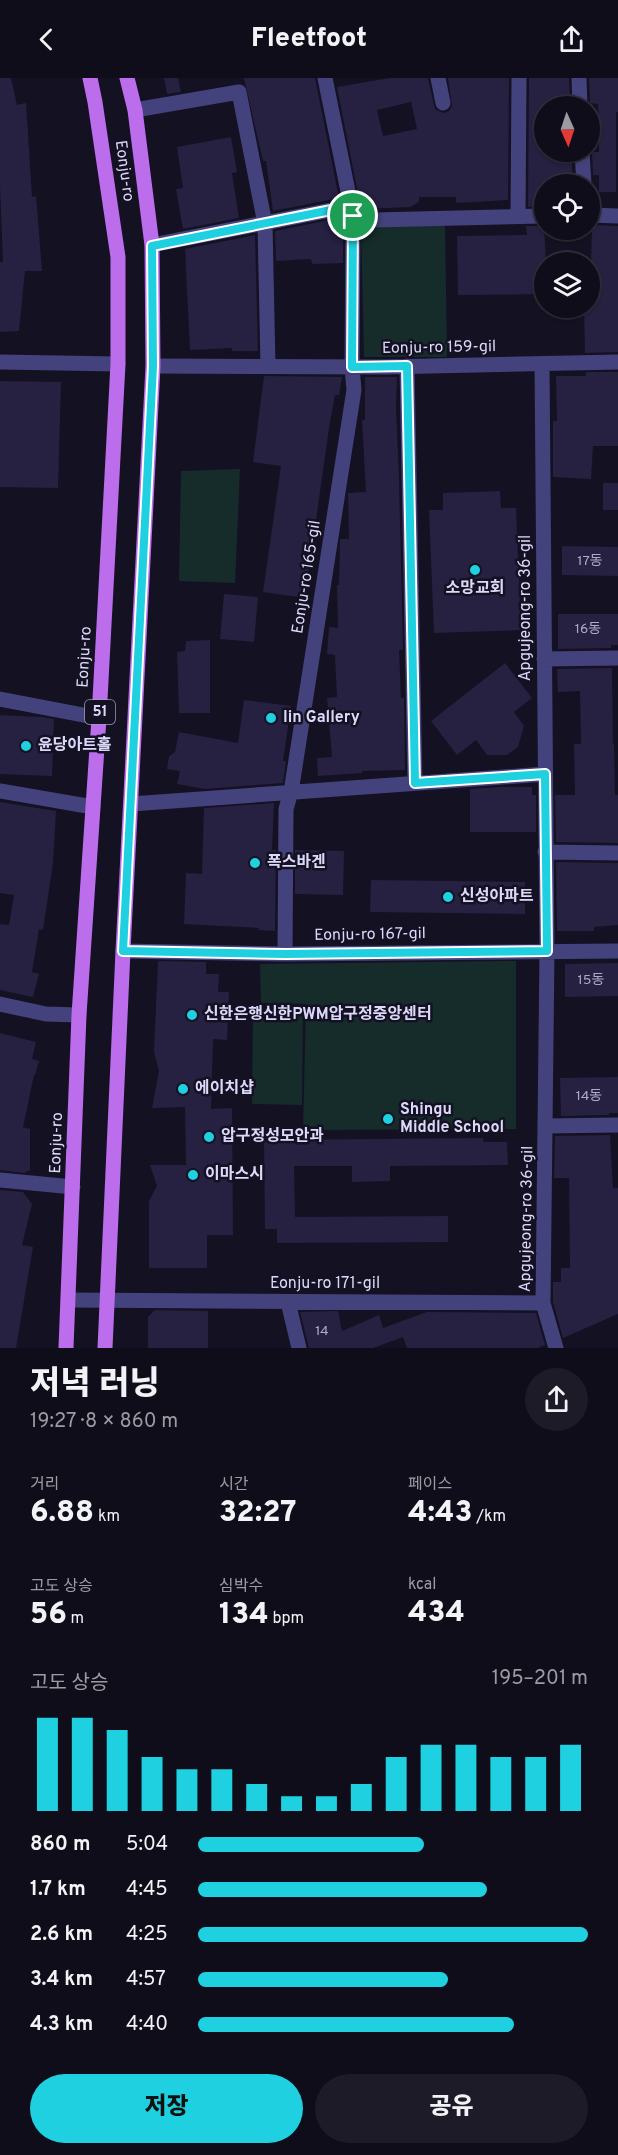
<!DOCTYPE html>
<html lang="ko">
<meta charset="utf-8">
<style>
:root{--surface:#0f0d1a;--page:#1d1b27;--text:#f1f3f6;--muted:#9b9ca2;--line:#2f2d39;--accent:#1ed0e0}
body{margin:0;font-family:Overpass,"Noto Sans KR",sans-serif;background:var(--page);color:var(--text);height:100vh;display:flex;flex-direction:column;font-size:22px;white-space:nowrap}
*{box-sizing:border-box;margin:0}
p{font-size:20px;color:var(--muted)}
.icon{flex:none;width:33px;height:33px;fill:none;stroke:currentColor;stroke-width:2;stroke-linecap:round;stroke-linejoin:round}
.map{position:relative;height:1270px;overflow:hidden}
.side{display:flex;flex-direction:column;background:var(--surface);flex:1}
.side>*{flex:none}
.needle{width:39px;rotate:177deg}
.tools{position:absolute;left:534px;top:18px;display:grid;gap:12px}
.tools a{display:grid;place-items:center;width:66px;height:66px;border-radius:50%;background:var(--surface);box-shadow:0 2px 4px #0004,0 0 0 2px var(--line);font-size:30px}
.pin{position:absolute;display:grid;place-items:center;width:51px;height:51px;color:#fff;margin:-26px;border:3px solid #fff;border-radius:50%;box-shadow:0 2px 6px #0007}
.round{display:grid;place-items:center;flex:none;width:63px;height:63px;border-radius:32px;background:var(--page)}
.head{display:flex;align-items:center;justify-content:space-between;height:102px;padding:0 30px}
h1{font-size:33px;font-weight:800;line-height:45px}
.metrics{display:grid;grid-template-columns:repeat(3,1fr);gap:9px;height:102px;padding:6px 30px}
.metrics div{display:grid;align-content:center}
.metrics b{font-size:30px;font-weight:800}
.metrics small{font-size:16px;font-weight:400}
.metrics p{font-size:16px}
.chart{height:168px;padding:12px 30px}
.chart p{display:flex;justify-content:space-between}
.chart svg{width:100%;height:108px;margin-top:6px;stroke:var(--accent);stroke-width:6}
.primary-button{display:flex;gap:12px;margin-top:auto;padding:12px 30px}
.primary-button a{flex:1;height:69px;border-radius:36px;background:var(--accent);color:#111;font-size:24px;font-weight:800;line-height:69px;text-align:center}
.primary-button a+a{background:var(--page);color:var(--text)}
ul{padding:0 30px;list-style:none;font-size:20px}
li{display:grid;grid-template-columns:96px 72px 1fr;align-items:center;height:45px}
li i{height:15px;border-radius:8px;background:var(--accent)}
header{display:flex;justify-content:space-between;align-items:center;height:78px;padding:0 30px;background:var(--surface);font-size:27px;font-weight:800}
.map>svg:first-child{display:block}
.green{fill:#152c2b}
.building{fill:#262041;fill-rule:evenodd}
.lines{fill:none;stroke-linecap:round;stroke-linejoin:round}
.minor{stroke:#44427c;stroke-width:15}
.major{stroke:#bb6dec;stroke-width:15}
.route-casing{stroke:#fff;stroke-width:12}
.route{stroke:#1ed0e0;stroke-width:8}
.poi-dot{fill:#1ed0e0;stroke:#141123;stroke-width:2}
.labels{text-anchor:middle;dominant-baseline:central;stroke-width:5;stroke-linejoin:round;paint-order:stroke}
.number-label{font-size:14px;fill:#aeaacc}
.shield{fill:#141123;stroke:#9f9cba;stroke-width:1.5}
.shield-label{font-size:15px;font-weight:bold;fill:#dbd8fa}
.street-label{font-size:16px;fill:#dbd8fa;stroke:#141123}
.poi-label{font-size:16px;font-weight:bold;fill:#dbd8fa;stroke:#141123;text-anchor:start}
</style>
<header><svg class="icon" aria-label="back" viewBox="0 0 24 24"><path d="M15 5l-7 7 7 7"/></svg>Fleetfoot<svg class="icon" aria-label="share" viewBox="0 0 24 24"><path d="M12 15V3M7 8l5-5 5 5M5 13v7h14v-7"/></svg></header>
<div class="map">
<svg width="618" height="1270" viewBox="0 0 618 1270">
<rect width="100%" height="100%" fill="#141123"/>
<path class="green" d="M445,147L447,279H364L361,149Z
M240,391L235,505L179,503L181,393Z
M516,883V1051L303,1052L306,926L261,925L260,886Z
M253,930L303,931L302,1027L252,1026Z"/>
<path class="building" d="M0,0H11L17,27L26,25L32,119L36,118L42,193H25L19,253L0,254V184H3L0,108Z
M164,0H178L181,14L167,16Z
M244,0H315L339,120L273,133L266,83H263Z
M390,0H428L434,27L436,32L444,35L449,33L452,28L448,0H509L508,122L456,125V119H419V124L410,129L366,131L360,126L337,9ZM411,24L417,51L383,58L377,32Z
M529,0H569L570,25H544V74H572V106H544V128L528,129Z
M589,0H618V34H616V114H599V97H593L592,74H599L598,26L590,25Z
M231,59L237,94L232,95L239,140L183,151L176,111L183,110L177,69Z
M339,140L343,143V185L312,186L311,181L276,183L275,153Z
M592,147L618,148V274L585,275L584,231H590Z
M526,148H544L546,184H544V216L458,217L457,158L527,157Z
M255,157L258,273H232V270L190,272L185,171Z
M586,294H618V368H593L591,401L553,399V343H557L556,298H586Z
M264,298L342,299L339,317H335L329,350L305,520L263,514L281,388L253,384Z
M365,299H397L396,328L399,401L403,572H399L401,620H404L405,692L362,693V695L318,698L317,680L332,679L327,620L337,619L335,577L327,576L329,549L338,550L337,507H339L340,465V461H349L348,415L366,414L362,342H365Z
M0,303L61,304L58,410L0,409Z
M603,405H618V432H603Z
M500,413L501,430H516L521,552L434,555L429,432H443V415Z
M562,468L618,469V498L562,497Z
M224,516L258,519L254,564L220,561Z
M558,536H618V567H611V570L558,571Z
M210,562V635H179L177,574L185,573L186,563Z
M505,585L532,620L514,634L524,648L518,669L507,677H487L476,662L457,677L431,643Z
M612,590L613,666H614L615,717H618V765L556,764L555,717H575L574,666H581L580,613L558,614L557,591Z
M244,622L291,628L283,683H286L283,705L205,711L177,706L180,693L167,691L169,678L175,674L179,654L238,665Z
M0,637L41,639L54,641L52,698L0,696Z
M500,709H532V717H536V754H470V711Z
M0,724L56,733L53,785L43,852L39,851L32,894L39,896L33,919L0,912V846L9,847L14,817L0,815Z
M274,725L272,772H276L275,853L259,852V850L184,846L186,795L202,796L204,730Z
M295,772L344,773L343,817L295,816Z
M556,784L618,785V847L594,849V853H557Z
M371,802L525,804V836L370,834Z
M158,883L206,884V896H219L218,914H229L227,962L213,961L211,1031L232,1030L233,1157H207V1190H149V1123L157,1108L150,1087H186L185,1029L152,1030L159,993L154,974Z
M618,885V918L565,919V886Z
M0,955L36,964L32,981L39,983L35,997H34L23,1049L30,1051V1092L24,1095L0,1092Z
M618,999V1035H609V1037L561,1038L560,1000Z
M610,1057L613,1110H618V1236L563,1260L553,1224V1204H561V1190H570L569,1100H554L555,1058Z
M483,1060V1064H507L508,1087L390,1088V1103L352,1104V1088H294L295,1139L448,1138V1164L277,1165V1151H265L264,1062Z
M0,1112L23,1114L32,1126L22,1167L33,1169L16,1270H0Z
M155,1232L208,1233V1270H148V1239Z
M338,1233L342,1253L379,1237L383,1250L427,1234L536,1235L545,1267L538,1270H407L403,1259L373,1270H309L300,1234Z"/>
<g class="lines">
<path class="minor" d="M438,0L443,25
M579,0L580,28
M135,32L239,14L265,146L268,288
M582,74L584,106
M590,137L618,138
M518,138L519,0
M152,167L341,130L353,138L374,142L544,138
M0,284L118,286
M542,286L547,873L543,1225L556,1270
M153,288L386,289L618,284
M407,288L415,705
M544,581L618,580
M0,621L99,640
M0,713L93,729
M131,726L545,696
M545,774L618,775
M123,873L285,876L618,873
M285,876L286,731L291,714L354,312L352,289L353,138L325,0
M0,926L46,936L79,937
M546,1048L618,1047
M0,1102L73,1109
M68,1222L543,1225
M288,1224L299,1270"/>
<path class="major" d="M66,1270L79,937L99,640L118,286V179L95,24L90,0
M105,1270L123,873L153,288L152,167L135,32L127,0"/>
</g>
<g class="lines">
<defs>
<path id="route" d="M341,130L353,138L352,289L407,288L415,705L545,696L547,873L285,876L123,873L153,288L152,168Z"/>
</defs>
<use href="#route" class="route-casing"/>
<use href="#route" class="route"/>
</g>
<g class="poi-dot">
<circle cx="475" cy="492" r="6"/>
<circle cx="271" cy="640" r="6"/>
<circle cx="26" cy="668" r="6"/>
<circle cx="255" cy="785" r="6"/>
<circle cx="448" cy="819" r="6"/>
<circle cx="192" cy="937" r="6"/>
<circle cx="183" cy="1011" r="6"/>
<circle cx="388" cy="1041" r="6"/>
<circle cx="209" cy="1059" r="6"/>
<circle cx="193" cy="1097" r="6"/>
</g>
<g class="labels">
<g class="number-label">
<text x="590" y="483">17동</text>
<text x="588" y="551">16동</text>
<text x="591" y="902">15동</text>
<text x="589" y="1018">14동</text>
<text x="322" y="1253">14</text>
</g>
<rect class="shield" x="85" y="622" width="30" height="24" rx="4.5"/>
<g class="shield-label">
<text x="100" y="634">51</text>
</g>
<g class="street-label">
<text transform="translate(124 93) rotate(82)">Eonju-ro</text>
<text transform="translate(439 270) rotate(-1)">Eonju-ro 159-gil</text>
<text transform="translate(307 499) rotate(-81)">Eonju-ro 165-gil</text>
<text transform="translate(526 530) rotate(-90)">Apgujeong-ro 36-gil</text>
<text transform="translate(85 579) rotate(-87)">Eonju-ro</text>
<text transform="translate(370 857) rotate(-1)">Eonju-ro 167-gil</text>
<text transform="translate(57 1065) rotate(-88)">Eonju-ro</text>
<text transform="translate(527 1141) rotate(-89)">Apgujeong-ro 36-gil</text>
<text x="325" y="1206">Eonju-ro 171-gil</text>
</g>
<g class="poi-label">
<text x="475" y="511" text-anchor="middle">소망교회</text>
<text x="283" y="640">Iin Gallery</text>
<text x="38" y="668">윤당아트홀</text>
<text x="267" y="785">폭스바겐</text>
<text x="460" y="819">신성아파트</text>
<text x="204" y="937">신한은행신한PWM압구정중앙센터</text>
<text x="195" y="1011">에이치샵</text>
<text x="400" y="1032">Shingu<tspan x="400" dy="18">Middle School</tspan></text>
<text x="221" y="1059">압구정성모안과</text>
<text x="205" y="1097">이마스시</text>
</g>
</g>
</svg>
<div class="tools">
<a><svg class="needle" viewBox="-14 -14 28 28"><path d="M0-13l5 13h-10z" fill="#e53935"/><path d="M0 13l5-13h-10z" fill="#9b9ca2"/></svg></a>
<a><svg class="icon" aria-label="locate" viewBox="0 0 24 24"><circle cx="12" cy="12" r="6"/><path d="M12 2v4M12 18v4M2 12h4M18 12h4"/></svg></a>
<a><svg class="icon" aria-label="layers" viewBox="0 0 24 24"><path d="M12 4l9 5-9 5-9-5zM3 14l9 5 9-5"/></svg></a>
</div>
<div class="pin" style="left:353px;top:138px;background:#1e9e55"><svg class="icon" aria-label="arrive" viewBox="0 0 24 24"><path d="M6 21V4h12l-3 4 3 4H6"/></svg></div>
</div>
<section class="side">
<div class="head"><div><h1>저녁 러닝</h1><p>19:27 · 8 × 860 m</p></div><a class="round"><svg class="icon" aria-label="share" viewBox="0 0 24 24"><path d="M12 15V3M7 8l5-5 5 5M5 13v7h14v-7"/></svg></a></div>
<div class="metrics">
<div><p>거리</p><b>6.88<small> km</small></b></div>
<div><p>시간</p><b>32:27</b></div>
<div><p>페이스</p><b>4:43<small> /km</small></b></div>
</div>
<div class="metrics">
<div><p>고도 상승</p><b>56<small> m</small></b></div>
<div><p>심박수</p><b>134<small> bpm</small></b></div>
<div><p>kcal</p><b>434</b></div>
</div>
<div class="chart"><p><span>고도 상승</span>195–201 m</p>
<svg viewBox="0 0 160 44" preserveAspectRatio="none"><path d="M5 44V6M15 44V6M25 44V11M35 44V22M45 44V27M55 44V27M65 44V33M75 44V38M85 44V38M95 44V33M105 44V22M115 44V17M125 44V17M135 44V22M145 44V22M155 44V17"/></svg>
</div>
<ul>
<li><b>860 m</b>5:04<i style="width:58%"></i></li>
<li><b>1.7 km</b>4:45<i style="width:74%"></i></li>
<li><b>2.6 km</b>4:25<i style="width:100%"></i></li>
<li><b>3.4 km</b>4:57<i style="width:64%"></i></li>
<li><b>4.3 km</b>4:40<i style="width:81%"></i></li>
</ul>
<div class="primary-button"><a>저장</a><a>공유</a></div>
</section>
